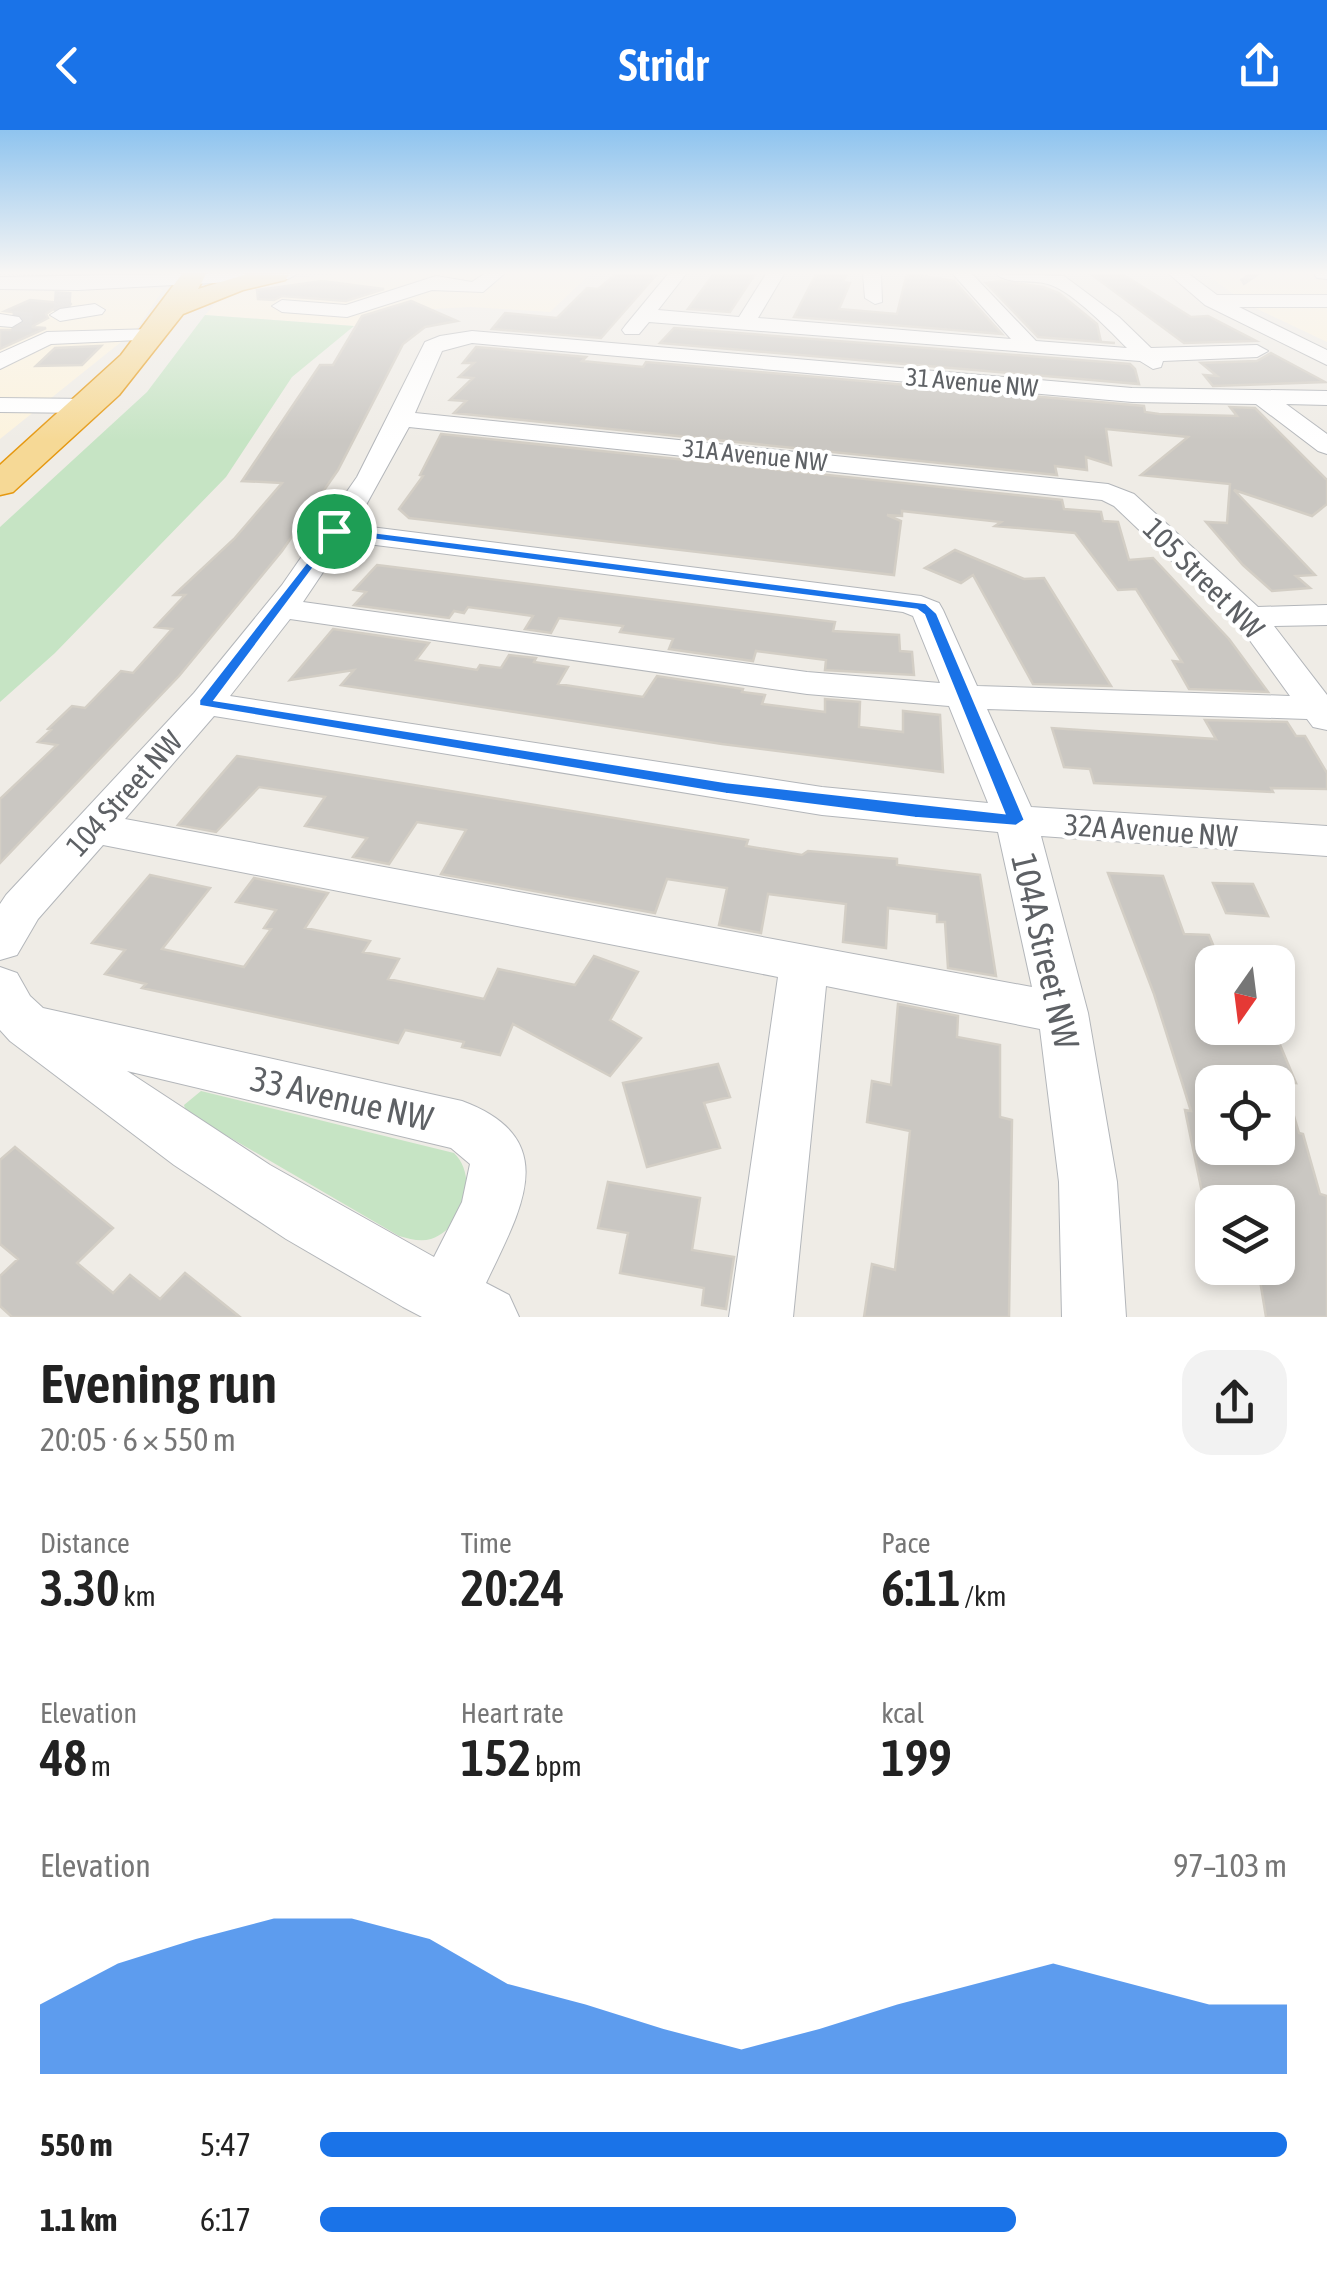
<!DOCTYPE html>
<meta charset="utf-8">
<style>
:root{--surface:#fff;--page:#f2f2f2;--text:#222;--muted:#767676;--accent:#1a73e8}
body{margin:0;font-family:"Asap Condensed",sans-serif;background:var(--page);color:var(--text);height:100vh;display:flex;flex-direction:column;font-size:38px;white-space:nowrap}
*{box-sizing:border-box;margin:0}
p{font-size:32px;color:var(--muted)}
.icon{flex:none;width:55px;height:55px;fill:none;stroke:currentColor;stroke-width:2;stroke-linecap:round;stroke-linejoin:round}
.map{position:relative;height:1187px;overflow:hidden}
.side{display:flex;flex-direction:column;background:var(--surface);flex:1}
.side>*{flex:none}
.needle{width:65px;rotate:194deg}
.controls{position:absolute;left:1195px;top:815px;display:grid;gap:20px}
.controls a{display:grid;place-items:center;width:100px;height:100px;border-radius:20px;background:var(--surface);box-shadow:0 5px 15px #0003;font-size:50px}
.pin{position:absolute;display:grid;place-items:center;width:85px;height:85px;color:#fff;margin:-42px;border:5px solid #fff;border-radius:50%;box-shadow:0 2px 10px #0007}
.round{display:grid;place-items:center;flex:none;width:105px;height:105px;border-radius:30px;background:var(--page)}
.overview{display:flex;align-items:center;justify-content:space-between;height:170px;padding:0 40px}
h1{font-size:55px;font-weight:600;line-height:75px}
.figures{display:grid;grid-template-columns:repeat(3,1fr);gap:15px;height:170px;padding:10px 40px}
.figures div{display:grid;align-content:center}
.figures b{font-size:50px;font-weight:600}
.figures small{font-size:28px;font-weight:400}
.figures p{font-size:28px}
.chart{height:280px;padding:20px 40px}
.chart p{display:flex;justify-content:space-between}
.chart svg{width:100%;height:180px;margin-top:10px;fill:var(--accent);opacity:.7}
ul{padding:0 40px;list-style:none;font-size:32px}
li{display:grid;grid-template-columns:160px 120px 1fr;align-items:center;height:75px}
li i{height:25px;border-radius:12px;background:var(--accent)}
header{display:flex;justify-content:space-between;align-items:center;height:130px;padding:0 40px;background:var(--accent);color:#fff;font-size:45px;font-weight:600}
.map>svg:first-child{display:block}
.commercial{fill:#fcf3de}
.green{fill:#c6e4c4}
.building{fill:#cac7c2;stroke:#d3cec5;stroke-width:2.5;fill-rule:evenodd}
.lines{fill:none;stroke-linecap:round;stroke-linejoin:round}
.minor-tunnel{stroke:#cbc9c6;stroke-width:20;stroke-dasharray:20 10;stroke-linecap:butt}
.minor-casing{stroke:#b3b6ba;stroke-width:2}
.highway-casing{stroke:#e59810;stroke-width:3}
.minor{fill:#fff;fill-rule:evenodd}
.highway{fill:#f6d996;fill-rule:evenodd}
.route{fill:#1a73e8;stroke:#fff;stroke-width:2.5;fill-rule:evenodd}
.labels{text-anchor:middle;dominant-baseline:central;stroke-width:8;stroke-linejoin:round;paint-order:stroke}
.far-street-label{font-size:25px;fill:#5e6165;stroke:#fff}
.street-label{font-size:30px;fill:#5e6165;stroke:#fff}
.near-street-label{font-size:35px;fill:#5e6165;stroke:#fff}
</style>
<header><svg class="icon" aria-label="back" viewBox="0 0 24 24"><path d="M15 5l-7 7 7 7"/></svg>Stridr<svg class="icon" aria-label="share" viewBox="0 0 24 24"><path d="M12 15V3M7 8l5-5 5 5M5 13v7h14v-7"/></svg></header>
<div class="map">
<svg width="1327" height="1187" viewBox="0 0 1327 1187">
<rect width="100%" height="100%" fill="#efece6"/>
<path class="commercial" d="M338,144H590L550,182L471,177L432,179L354,196L205,185L222,166L272,150Z
M1206,144H1327V212L1247,174Z
M158,158L163,160L136,200L0,309V159Z"/>
<path class="green" d="M205,185L354,196L292,247L226,347L55,523L0,572V397L147,262Z
M201,961L454,1023C479,1047 464,1098 431,1109C420,1112 410,1109 399,1106L186,982L184,975Z"/>
<path class="building" d="M616,144H657L601,208L492,199L505,183L557,188L587,158L598,159Z
M755,144L730,182L688,179L713,145Z
M820,144H847L843,152L850,153L839,179L897,184L906,147L912,144L954,151L1002,204L794,187L815,146Z
M1091,144H1122L1191,187L1208,186L1256,211L1184,213Z
M322,151L384,159L346,171L282,166L274,170L258,169L257,160Z
M1001,151L1043,157L1059,163L1097,194L1101,212L1115,213L1038,207L986,153Z
M30,170L72,174L58,176L46,184L48,188L31,197L46,198L0,219V200H14L26,192L20,183L5,181Z
M411,171L457,191L425,197L403,214L338,340L282,421L179,546L0,733V669L57,615L38,612L51,600L48,599L72,576L85,578L121,541L133,543L172,499L155,497L185,465H174L234,409L282,353L242,351L320,235H333L362,186Z
M674,198L1130,234L1135,239L1139,254L660,213Z
M101,216L82,235L36,236L55,218Z
M476,217L586,227L582,231L643,237L646,232L1144,276L1145,282L1159,284L1237,286L1230,277L1255,278L1327,350V374L1312,386L1234,360L1315,445L1296,446L1310,458L1272,461L1243,435L1206,392L1227,393L1230,354L1141,345L1188,307L1106,299L1111,335L1086,327L1087,340L1055,336L1057,345L454,283L466,271L450,270L473,248L459,247L474,233H463Z
M1271,223L1325,252L1213,256L1204,245L1217,246L1201,233L1257,231Z
M441,304L1062,370L1064,379L1101,382L1103,391L1118,392L1129,430L1153,428L1229,509L1268,562L1189,559L1173,531L1182,532L1136,459L1118,460L1075,403L995,396L1001,392L902,381V386L887,385L901,391L894,445L409,388L399,379L423,346L420,345Z
M955,420L1024,449L1044,448L1111,556L1033,554L973,445L961,453L925,438Z
M377,435L835,492L833,501L899,505L900,521L912,522L914,545L825,540L826,530L756,521L753,531L669,519L673,509L620,502L623,496L559,488L551,503L525,499L533,486L468,477L464,483L454,481L449,488L354,475L366,462L354,460Z
M333,499L429,513L416,530L477,540L480,535L501,538L509,525L536,528L534,532L568,537L558,554L643,567L657,546L743,559L742,562L765,565L762,574L825,582V569L860,572L859,597L903,602V581L940,585L943,642L722,614L341,555L354,540L290,550Z
M1205,590L1287,592L1296,606H1305L1327,643V659L1271,658L1273,662L1094,653L1090,639L1064,637L1052,598L1216,609Z
M237,626L748,710L746,716L802,725L808,721L897,729V735L980,745L996,846L948,838L945,792H937V784L888,778L886,818L843,812L846,774L768,764L761,803L719,795L727,758L667,749L655,783L441,744L466,700L417,692L389,734L353,727L367,708L305,696L325,667L259,657L216,702L178,695Z
M1108,743L1163,746L1184,804L1209,805L1220,832H1212V898H1273L1296,953L1284,952L1299,1003L1303,1004L1320,1064L1327,1066V1187H1266L1258,1138H1278V1072H1204L1185,980L1191,981L1154,864ZM1212,947L1281,952H1278V1018H1212Z
M150,745L210,758L162,819L244,837L271,799L264,798L276,780L236,772L254,748L328,763L305,798L370,811L363,822L399,829L388,849L484,869L498,839L575,855L594,826L638,842L610,890L641,908L610,946L513,894L500,925L462,917L464,912L405,900L398,913L142,858L146,854L105,844L125,820L92,813Z
M1213,753L1253,754L1268,786L1226,783Z
M898,874L958,886L957,907L1000,915V987L1012,990L1009,1187H864L872,1134L895,1140L910,1001L867,992L872,951L891,955Z
M718,934L730,967L704,973L720,1018L647,1037L623,953Z
M15,1017L113,1098L77,1133L113,1163L130,1145L160,1169L185,1143L240,1187H12L0,1176V1146L18,1129L0,1114V1030Z
M608,1052L700,1068L692,1120L734,1127L726,1179L702,1175L704,1158L620,1143L628,1103L598,1098Z"/>
<g class="lines">
<path class="minor-tunnel" d="M1248,144L1252,150
M54,171L71,172
M12,191L38,193"/>
<defs>
<path id="minor" d="M180,144H297L288,149L78,160L0,159V147Z
M484,144H504L483,162L432,160L347,187L282,182L272,176L282,170L346,175L436,146L472,152Z
M668,144H686L658,180L739,187L766,144H784L758,188L1011,209L953,144H972L1036,211L1127,218C1109,200 1075,164 1051,155C1033,148 1011,156 996,144L1064,146L1119,187L1151,218L1257,215L1268,221L1257,227L1163,231L1161,237L1153,239L1140,231L649,192L639,204H625L622,200L625,196Z
M863,144H881L882,172L875,174L865,168Z
M1169,144H1189L1217,165H1327V177H1239L1327,220V235L1205,175Z
M1314,144H1327V149L1317,148Z
M95,174L105,180L102,184L60,191L50,185L60,179Z
M0,184L19,187L22,191L12,197L0,196Z
M154,199L161,201L164,205L161,209L51,214L0,239V223L47,202Z
M472,201L1132,258L1327,261V275L1286,274L1327,304V324L1318,321L1256,274L1132,272L472,213L442,221L415,283L1108,354L1134,364L1258,477L1327,475V495L1274,496L1327,565V600L1313,597L1307,589L987,579L1031,677L1327,696V726L1041,706L1088,883L1117,1052L1126,1187H1062L1059,1052L1040,899L826,856L793,1187H729L778,847L103,715L38,789L17,825L0,830V774L6,765L194,563L282,455L357,347L425,212L440,206ZM409,297L1102,370L1114,376L1238,494L1290,566L977,556L943,480L939,473L921,466L355,395ZM344,411L903,482L913,486L940,553L807,542L303,472ZM290,489L807,564L949,576L988,673L822,657L230,566ZM214,586L822,685L998,702L1032,857L125,689Z
M0,268L90,269L102,276L90,283L0,282Z
M0,837L17,843L30,866L43,878L462,971C564,1009 521,1079 486,1153L509,1165L519,1187H422L403,1177L286,1109L174,1035L10,911L0,900ZM127,941L451,1018L470,1034L462,1072L434,1127L270,1035Z"/>
<path id="highway" d="M182,144H206L198,159L247,144L289,145L285,150L243,160L183,184L119,265L13,362L0,365V335L121,225Z"/>
</defs>
<use href="#minor" class="minor-casing"/>
<use href="#highway" class="highway-casing"/>
<use href="#minor" class="minor"/>
<use href="#highway" class="highway"/>
</g>
<linearGradient id="sky" x2="0" y2="1"><stop stop-color="#8fc4ef"/><stop offset="0.46" stop-color="#f8f6f4"/><stop offset="1" stop-color="#f8f6f4" stop-opacity="0"/></linearGradient>
<rect width="1327" height="310" fill="url(#sky)"/>
<path class="route" d="M334,397L926,473L937,483L1025,690L1016,696L915,688L726,664L199,576V570ZM338,405L917,480L924,485L1004,683L726,652L215,570Z"/>
<g class="labels">
<g class="far-street-label">
<text transform="translate(972 252) rotate(5)">31 Avenue NW</text>
<text transform="translate(755 325) rotate(6)">31A Avenue NW</text>
</g>
<g class="street-label">
<text transform="translate(1204 448) rotate(45)">105 Street NW</text>
<text transform="translate(124 663) rotate(-48)">104 Street NW</text>
<text transform="translate(1151 700) rotate(4)">32A Avenue NW</text>
</g>
<g class="near-street-label">
<text transform="translate(1046 821) rotate(77)">104A Street NW</text>
<text transform="translate(342 968) rotate(13)">33 Avenue NW</text>
</g>
</g>
</svg>
<div class="controls">
<a><svg class="needle" viewBox="-14 -14 28 28"><path d="M0-13l5 13h-10z" fill="#e53935"/><path d="M0 13l5-13h-10z" fill="#767676"/></svg></a>
<a><svg class="icon" aria-label="locate" viewBox="0 0 24 24"><circle cx="12" cy="12" r="6"/><path d="M12 2v4M12 18v4M2 12h4M18 12h4"/></svg></a>
<a><svg class="icon" aria-label="layers" viewBox="0 0 24 24"><path d="M12 4l9 5-9 5-9-5zM3 14l9 5 9-5"/></svg></a>
</div>
<div class="pin" style="left:334px;top:401px;background:#1e9e55"><svg class="icon" aria-label="arrive" viewBox="0 0 24 24"><path d="M6 21V4h12l-3 4 3 4H6"/></svg></div>
</div>
<section class="side">
<div class="overview"><div><h1>Evening run</h1><p>20:05 · 6 × 550 m</p></div><a class="round"><svg class="icon" aria-label="share" viewBox="0 0 24 24"><path d="M12 15V3M7 8l5-5 5 5M5 13v7h14v-7"/></svg></a></div>
<div class="figures">
<div><p>Distance</p><b>3.30<small> km</small></b></div>
<div><p>Time</p><b>20:24</b></div>
<div><p>Pace</p><b>6:11<small> /km</small></b></div>
</div>
<div class="figures">
<div><p>Elevation</p><b>48<small> m</small></b></div>
<div><p>Heart rate</p><b>152<small> bpm</small></b></div>
<div><p>kcal</p><b>199</b></div>
</div>
<div class="chart"><p><span>Elevation</span>97–103 m</p>
<svg viewBox="0 0 160 44" preserveAspectRatio="none"><path d="M0 44V27L10 17L20 11L30 6L40 6L50 11L60 22L70 27L80 33L90 38L100 33L110 27L120 22L130 17L140 22L150 27L160 27V44z"/></svg>
</div>
<ul>
<li><b>550 m</b>5:47<i style="width:100%"></i></li>
<li><b>1.1 km</b>6:17<i style="width:72%"></i></li>
</ul>
</section>
